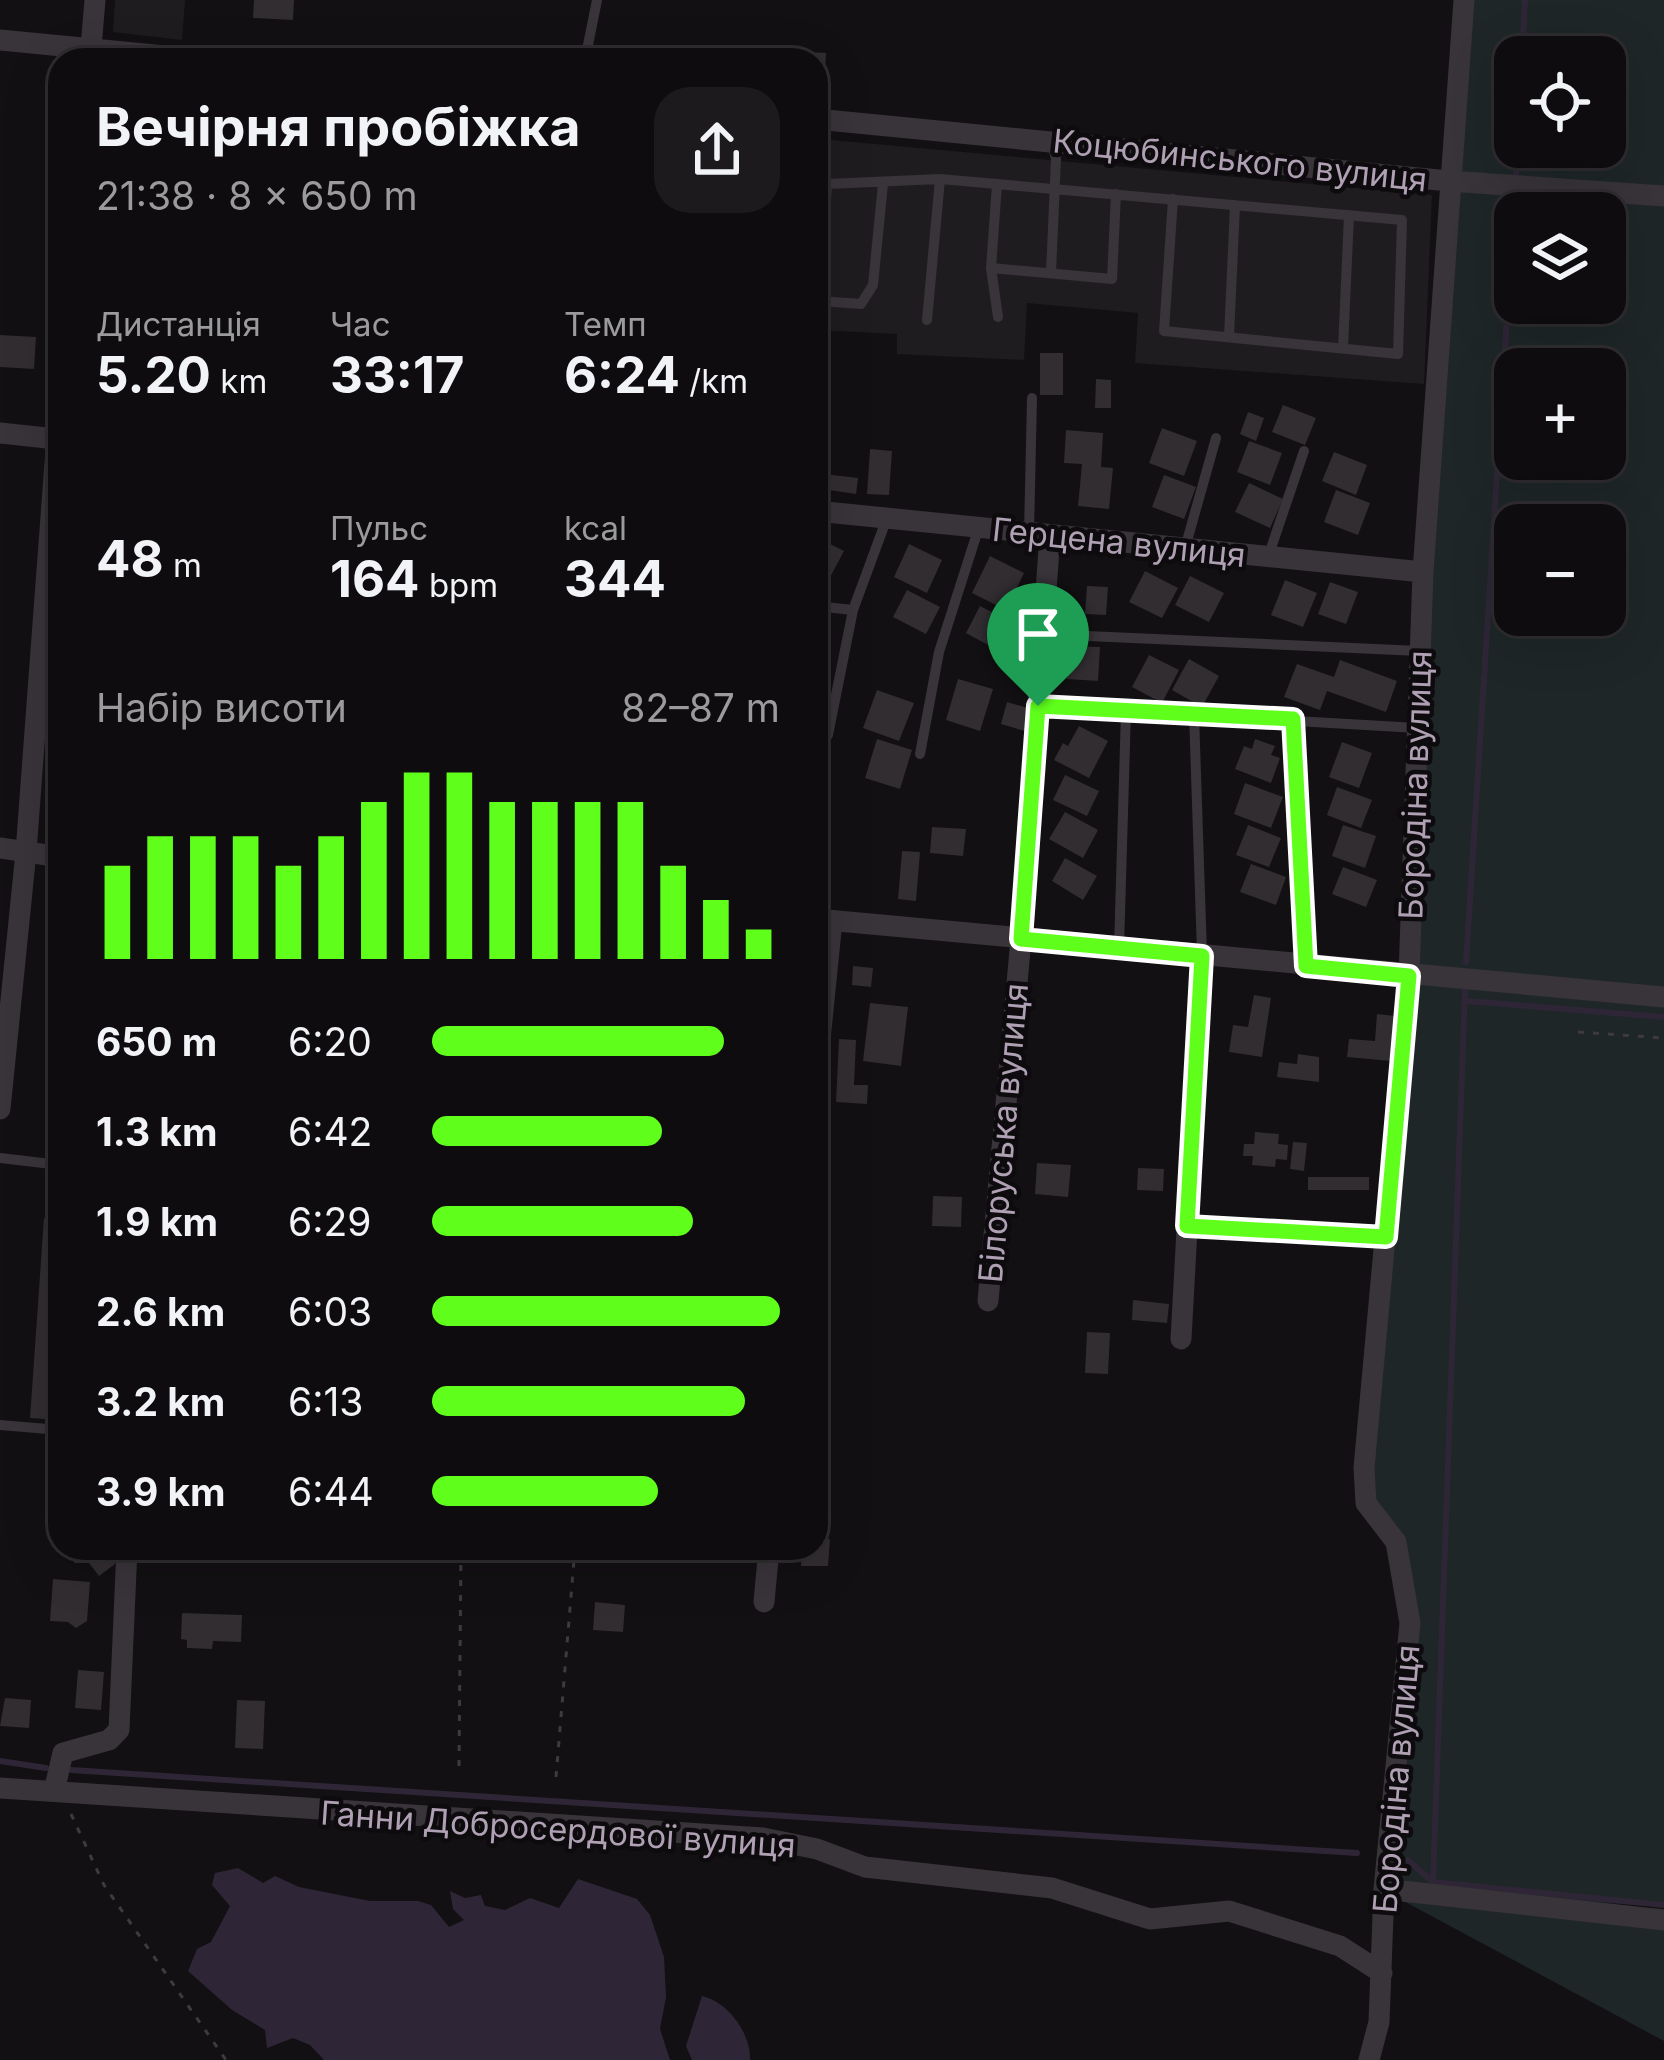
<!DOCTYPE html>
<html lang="uk">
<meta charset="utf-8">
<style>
:root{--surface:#0e0c0e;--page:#1c1a1c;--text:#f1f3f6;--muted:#9b9b9e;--line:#2e2c2e;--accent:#5fff1b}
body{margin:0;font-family:Inter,sans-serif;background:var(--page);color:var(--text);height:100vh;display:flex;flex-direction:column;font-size:45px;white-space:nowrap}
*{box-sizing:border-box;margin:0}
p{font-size:39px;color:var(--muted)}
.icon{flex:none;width:66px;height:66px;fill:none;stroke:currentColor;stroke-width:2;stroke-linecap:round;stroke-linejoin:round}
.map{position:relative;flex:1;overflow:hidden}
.panel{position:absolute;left:48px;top:48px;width:780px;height:1512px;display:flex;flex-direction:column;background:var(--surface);border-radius:36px;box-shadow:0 12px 48px #0002,0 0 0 3px var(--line)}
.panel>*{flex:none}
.fabs{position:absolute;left:1494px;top:36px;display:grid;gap:24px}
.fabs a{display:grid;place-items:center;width:132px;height:132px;border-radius:24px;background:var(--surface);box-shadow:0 12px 48px #0002,0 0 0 3px var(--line);font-size:60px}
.pin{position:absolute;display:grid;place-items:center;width:102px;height:102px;color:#fff;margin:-123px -51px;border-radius:50% 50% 50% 0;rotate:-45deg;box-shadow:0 0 12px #0007}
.pin .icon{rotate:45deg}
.round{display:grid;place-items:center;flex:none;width:126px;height:126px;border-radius:36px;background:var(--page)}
.overview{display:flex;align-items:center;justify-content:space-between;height:204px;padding:0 48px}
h1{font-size:54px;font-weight:700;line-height:90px}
.stats{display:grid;grid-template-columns:repeat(3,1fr);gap:18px;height:204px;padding:12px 48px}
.stats div{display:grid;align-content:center}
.stats b{font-size:51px;font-weight:700}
.stats small{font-size:33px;font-weight:400}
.stats p{font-size:33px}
.chart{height:336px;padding:24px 48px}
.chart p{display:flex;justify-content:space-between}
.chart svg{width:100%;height:216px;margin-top:12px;stroke:var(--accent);stroke-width:6}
ul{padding:0 48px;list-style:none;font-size:39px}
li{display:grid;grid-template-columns:192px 144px 1fr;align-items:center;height:90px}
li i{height:30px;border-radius:15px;background:var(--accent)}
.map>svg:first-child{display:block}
.built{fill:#1f1c1f}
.green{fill:#1e2628;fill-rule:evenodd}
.water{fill:#2e2636}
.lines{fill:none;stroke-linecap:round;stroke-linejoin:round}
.stream{stroke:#2e2636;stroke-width:6}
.building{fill:#312d31}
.path{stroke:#3f3940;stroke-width:3;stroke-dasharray:6 9;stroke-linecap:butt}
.service{stroke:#39333a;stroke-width:10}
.minor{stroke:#39333a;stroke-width:21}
.route-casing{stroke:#fff;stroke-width:24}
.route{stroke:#5fff1b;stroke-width:15}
.labels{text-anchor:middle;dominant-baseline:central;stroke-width:9;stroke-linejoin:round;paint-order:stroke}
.street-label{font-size:33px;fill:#afa0b4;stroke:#0d0b0d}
</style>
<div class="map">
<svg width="1664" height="2060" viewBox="0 0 1664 2060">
<rect width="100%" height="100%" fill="#121012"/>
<path class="built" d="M115,0H185L182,40L113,32Z
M820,139L1432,195L1424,384L1135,363L1138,313L1027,303L1024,360L897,354V334L816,330V152Z"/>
<path class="green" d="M1464,0H1664V1907L1381,1887L1408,1622L1396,1542L1367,1503L1391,1200ZM1515,57H1605V147H1515ZM1515,213H1605V303H1515ZM1515,369H1605V459H1515ZM1515,525H1605V615H1515Z
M1383,1890L1664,1909V2041Z"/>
<path class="water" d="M238,1868L263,1883L275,1876L299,1887L370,1901H418L431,1905L449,1927L464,1920L453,1909L450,1891L465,1898L481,1895L485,1906L505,1910L530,1898L559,1908L578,1879L637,1899L650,1915L664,1957L666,1997L660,2029L670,2060H324L310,2045L293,2038L267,2048L265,2030L232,2010L188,1971L197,1949L211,1942L230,1906L212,1885L215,1873Z
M702,1996C728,2002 751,2033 750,2060H692L686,2046Z"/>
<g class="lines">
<path class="stream" d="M1522,57L1525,0
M1516,177L1517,147
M1466,962L1515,191
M1466,1001L1664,1017
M0,1761L46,1768
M71,1770L1357,1853
M1408,1860L1433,1882L1664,1905
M1433,1882L1465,989"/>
</g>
<path class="building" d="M254,0H294L293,20L253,18Z
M807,52L826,53L824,93H816V60H807Z
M0,335L36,337L34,369L0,367Z
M1040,353H1063V395H1040Z
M1096,379L1111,380V408H1095Z
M1283,405L1316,418L1305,445L1272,432Z
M1248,412L1264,418L1256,441L1240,434Z
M1162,428L1197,441L1184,476L1149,463Z
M1066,430L1103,433L1101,467L1113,468L1109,509L1078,506L1082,464L1064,463Z
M1249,441L1282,453L1270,485L1237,472Z
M870,449L892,451L889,495L867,494Z
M1334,452L1367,465L1356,495L1322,481Z
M824,474L858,478L856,494L822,489Z
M1164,475L1196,487L1184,519L1152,507Z
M1249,483L1283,499L1270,528L1235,512Z
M1336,490L1370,503L1358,535L1324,522Z
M816,537L844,551L827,583L816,577Z
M909,544L942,560L927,593L894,577Z
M990,556L1024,573L1006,610L972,593Z
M1145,571L1178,588L1162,618L1129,602Z
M1190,576L1224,593L1209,622L1175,605Z
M1285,580L1317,593L1303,627L1271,615Z
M1330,582L1358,592L1346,624L1318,614Z
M1087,586L1108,587L1106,615L1085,614Z
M907,590L940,607L926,634L893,617Z
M980,606L1015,624L1001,652L966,633Z
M1068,646L1100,647L1098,681L1067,679Z
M1149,655L1179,670L1162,703L1132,687Z
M1189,659L1219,676L1202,707L1172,690Z
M1340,660L1397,681L1386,712L1327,691L1320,710L1284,697L1297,664L1334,677Z
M958,679L993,689L980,731L946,720Z
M877,690L914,703L899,741L863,728Z
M1007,702L1035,710L1028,732L1001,724Z
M1079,726L1108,741L1089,778L1054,760L1063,743L1068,746Z
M877,739L912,750L900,789L865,778Z
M1255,739L1275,746L1271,755L1280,758L1271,783L1235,769L1244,746L1252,749Z
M1342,742L1372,753L1359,788L1329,777Z
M1065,775L1099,791L1087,816L1053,800Z
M1245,783L1283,797L1271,828L1234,814Z
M1337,787L1372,800L1361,828L1327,815Z
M1065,812L1098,830L1083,858L1049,839Z
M1248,825L1281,838L1269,867L1236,855Z
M1343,825L1376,836L1365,868L1332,856Z
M932,827L966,829L963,856L930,853Z
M902,851L920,852L916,901L898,899Z
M1065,858L1097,876L1083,900L1052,881Z
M1251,864L1286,877L1276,905L1240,892Z
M1343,867L1377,880L1366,907L1332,894Z
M853,966L873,968L871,987L852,985Z
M1254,995L1271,998L1262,1057L1229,1052L1233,1025L1248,1027Z
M870,1003L908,1007L901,1066L863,1061Z
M1377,1014L1395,1016L1391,1061L1347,1057L1349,1039L1375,1041Z
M839,1039L856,1040L854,1085H868L867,1104L836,1102Z
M1298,1054L1319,1057V1082L1277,1077L1279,1062L1297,1064Z
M1255,1132L1279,1134L1278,1144L1288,1145L1287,1160L1276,1159L1275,1167L1252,1165L1253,1156H1243L1244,1144H1254Z
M1293,1142L1307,1143L1304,1171L1290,1169Z
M1037,1163L1071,1165L1068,1197L1035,1194Z
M1138,1168L1164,1169L1163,1191L1137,1190Z
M1308,1177H1369V1190H1308Z
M933,1196L962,1197L961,1227L932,1226Z
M44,1218L60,1219V1420L30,1418Z
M1133,1300L1169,1304L1167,1323L1132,1320Z
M1087,1332L1110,1333L1108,1374L1085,1373Z
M816,1538L830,1539L828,1566H801L802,1548H816Z
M69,1548H112L115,1551L109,1556L115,1564L99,1576L89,1563H75L68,1556Z
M53,1579L90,1582L87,1621L76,1628L68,1622L50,1621Z
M595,1602L625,1605L623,1632L593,1630Z
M182,1613L242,1615L241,1642L213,1641L212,1649L187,1648V1640L181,1639Z
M78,1670L104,1672L101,1710L75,1708Z
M5,1698L31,1700L29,1728L0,1726Z
M237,1700L265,1701L263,1749L235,1748Z"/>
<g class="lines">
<path class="path" d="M1578,1032L1664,1038
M1208,1228L1366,1236
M459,1766L461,1548
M556,1777L575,1548
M71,1814L104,1885L226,2060"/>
<path class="service" d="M585,60L597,0
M883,184L873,285L861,304L820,301L827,184L940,179L997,184L1402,220L1398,354L1164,331L1173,199
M997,184L991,268L998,317
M991,268L1112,279L1116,194
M1051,273L1056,159L1052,142
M927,320L940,179
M1229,337L1235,205
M1343,348L1349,215
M1029,533L1032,398
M1185,548L1216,438
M1268,557L1304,451
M816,606L853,610L887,518
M1043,634L1419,651
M1038,706L1417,728
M1194,714L1202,953
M1293,719L1306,963
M828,735L853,610
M920,754L939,652L979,527
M1119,948L1126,711
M0,1158L60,1165
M0,1425L60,1430"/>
<path class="minor" d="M0,40L206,60
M90,59L95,0
M816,119L1449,181L1664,196
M0,433L56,439
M816,511L1423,572
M0,848L60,857
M816,919L1664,997
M816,1079L832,921
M0,1109L26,852L60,396
M988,1301L1021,939L1050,535
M1181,1339L1202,956
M764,1602L769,1548
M0,1788L763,1838L817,1849L865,1867L1052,1888L1150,1919L1229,1911L1340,1946L1382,1973
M54,1791L63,1753L109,1740L119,1730L127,1548
M1384,1889L1664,1920
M1369,2060L1379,2022L1384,1889L1410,1623L1396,1542L1366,1503L1364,1468L1409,976L1423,572L1464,0"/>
</g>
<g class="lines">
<defs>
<path id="route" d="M1038,706L1293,719L1306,966L1409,976L1386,1237L1187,1226L1202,956L1021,939Z"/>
</defs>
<use href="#route" class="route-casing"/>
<use href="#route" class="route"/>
</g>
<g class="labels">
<g class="street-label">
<text transform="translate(1240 160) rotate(6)">Коцюбинського вулиця</text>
<text transform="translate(1119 542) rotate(6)">Герцена вулиця</text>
<text transform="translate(1415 785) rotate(-88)">Бородіна вулиця</text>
<text transform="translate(1003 1133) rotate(-85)">Білоруська вулиця</text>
<text transform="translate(1396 1779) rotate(-85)">Бородіна вулиця</text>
<text transform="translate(558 1829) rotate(4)">Ганни Добросердової вулиця</text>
</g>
</g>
</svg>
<div class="fabs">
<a><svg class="icon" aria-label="locate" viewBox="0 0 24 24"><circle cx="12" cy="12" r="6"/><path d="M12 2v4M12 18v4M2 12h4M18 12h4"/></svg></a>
<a><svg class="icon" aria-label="layers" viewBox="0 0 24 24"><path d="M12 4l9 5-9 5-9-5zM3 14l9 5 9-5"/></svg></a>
<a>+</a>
<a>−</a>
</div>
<div class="pin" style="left:1038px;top:706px;background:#1e9e55"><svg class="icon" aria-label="arrive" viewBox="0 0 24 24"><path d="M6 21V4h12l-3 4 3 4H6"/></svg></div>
<section class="panel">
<div class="overview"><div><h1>Вечірня пробіжка</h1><p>21:38 · 8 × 650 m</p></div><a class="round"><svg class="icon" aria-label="share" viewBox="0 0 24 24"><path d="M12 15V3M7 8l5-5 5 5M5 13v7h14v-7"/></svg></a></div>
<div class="stats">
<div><p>Дистанція</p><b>5.20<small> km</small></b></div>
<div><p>Час</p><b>33:17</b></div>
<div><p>Темп</p><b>6:24<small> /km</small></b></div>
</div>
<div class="stats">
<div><b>48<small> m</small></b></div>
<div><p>Пульс</p><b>164<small> bpm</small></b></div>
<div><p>kcal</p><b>344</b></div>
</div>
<div class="chart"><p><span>Набір висоти</span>82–87 m</p>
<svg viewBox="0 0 160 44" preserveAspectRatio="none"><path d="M5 44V25M15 44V19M25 44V19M35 44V19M45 44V25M55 44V19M65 44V12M75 44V6M85 44V6M95 44V12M105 44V12M115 44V12M125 44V12M135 44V25M145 44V32M155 44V38"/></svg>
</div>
<ul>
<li><b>650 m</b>6:20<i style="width:84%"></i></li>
<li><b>1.3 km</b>6:42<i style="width:66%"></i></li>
<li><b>1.9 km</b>6:29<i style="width:75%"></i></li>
<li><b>2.6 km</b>6:03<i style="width:100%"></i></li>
<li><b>3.2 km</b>6:13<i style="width:90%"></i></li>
<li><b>3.9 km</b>6:44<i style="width:65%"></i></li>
</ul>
</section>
</div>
